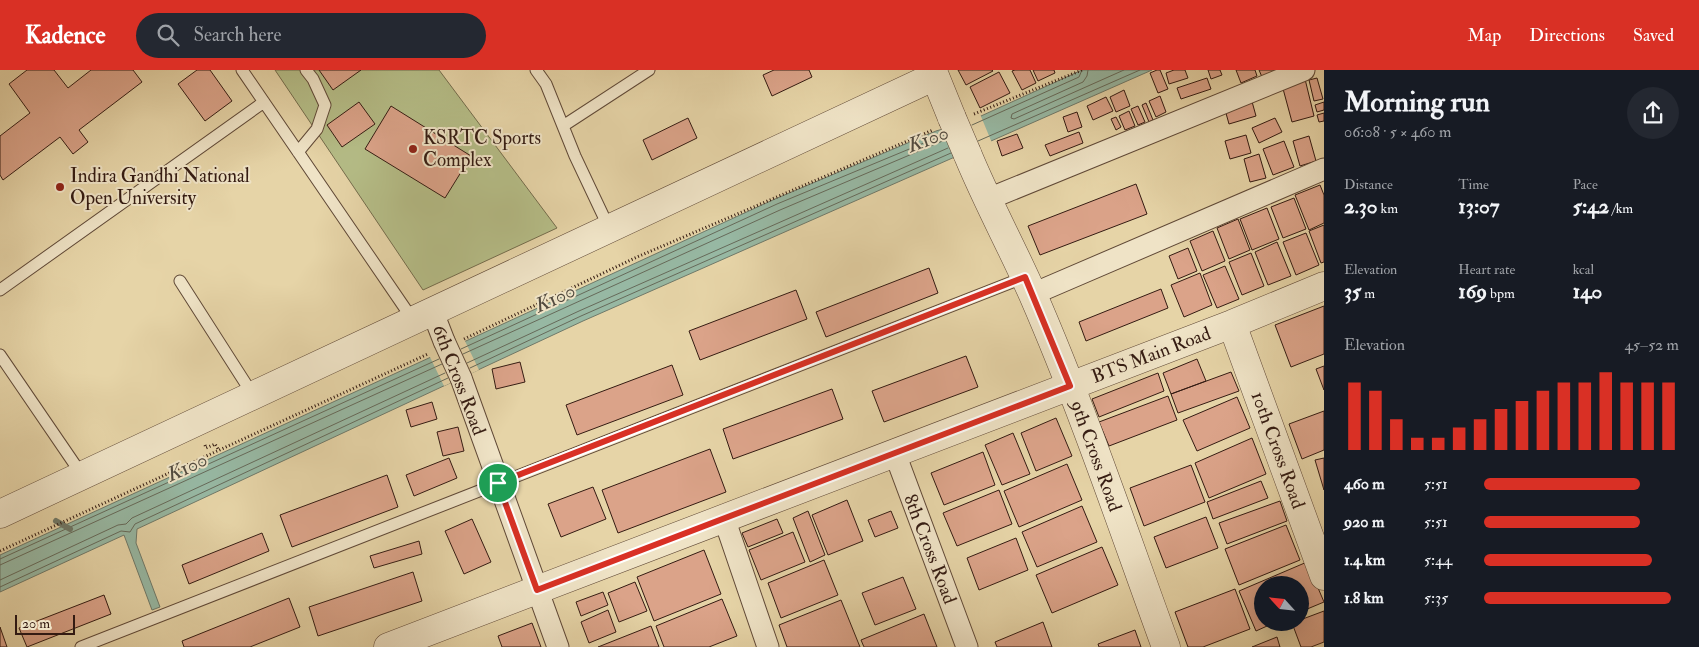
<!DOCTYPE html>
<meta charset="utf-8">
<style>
:root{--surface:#171b24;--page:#242831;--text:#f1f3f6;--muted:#9ea1a6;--accent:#d93025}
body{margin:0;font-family:"IM FELL Double Pica",serif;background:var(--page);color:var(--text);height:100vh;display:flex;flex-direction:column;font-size:19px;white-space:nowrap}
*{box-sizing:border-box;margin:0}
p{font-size:16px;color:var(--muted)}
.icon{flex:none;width:28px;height:28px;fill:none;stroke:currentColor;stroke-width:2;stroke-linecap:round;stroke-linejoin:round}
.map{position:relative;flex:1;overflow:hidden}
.sheet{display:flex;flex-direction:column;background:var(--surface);width:375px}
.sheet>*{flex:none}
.needle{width:32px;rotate:297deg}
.fabs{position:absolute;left:1254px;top:506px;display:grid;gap:10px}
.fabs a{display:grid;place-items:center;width:55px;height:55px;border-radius:50%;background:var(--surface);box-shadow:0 5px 20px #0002;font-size:25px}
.scale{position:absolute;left:15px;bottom:12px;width:60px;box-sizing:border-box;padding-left:5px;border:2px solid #341b12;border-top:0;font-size:14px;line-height:18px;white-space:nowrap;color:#341b12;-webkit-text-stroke:4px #efe3c6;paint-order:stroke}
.pin{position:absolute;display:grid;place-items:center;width:42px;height:42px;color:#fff;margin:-21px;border:2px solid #fff;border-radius:50%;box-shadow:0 1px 5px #0007}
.round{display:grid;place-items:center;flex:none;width:52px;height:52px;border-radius:26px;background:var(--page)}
.summary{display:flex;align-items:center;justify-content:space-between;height:85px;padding:0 20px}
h1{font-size:28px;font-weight:800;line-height:38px}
.metrics{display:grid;grid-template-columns:repeat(3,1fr);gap:8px;height:85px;padding:5px 20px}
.metrics div{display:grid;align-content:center}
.metrics b{font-size:21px;font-weight:800}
.metrics small{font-size:14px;font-weight:400}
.metrics p{font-size:14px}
.chart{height:140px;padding:10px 20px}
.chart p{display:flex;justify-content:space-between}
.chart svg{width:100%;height:90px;margin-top:5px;stroke:var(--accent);stroke-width:6}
ul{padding:0 20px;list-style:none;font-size:16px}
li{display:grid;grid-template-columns:80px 60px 1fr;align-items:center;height:38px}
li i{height:12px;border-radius:6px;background:var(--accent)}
header{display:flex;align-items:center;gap:30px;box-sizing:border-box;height:70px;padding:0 25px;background:var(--accent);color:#fff}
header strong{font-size:24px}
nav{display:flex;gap:28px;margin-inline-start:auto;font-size:18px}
.search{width:350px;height:45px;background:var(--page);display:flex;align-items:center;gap:12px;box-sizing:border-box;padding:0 18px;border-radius:28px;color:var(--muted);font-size:19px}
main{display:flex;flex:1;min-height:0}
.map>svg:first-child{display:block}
.green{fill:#b5bd87;stroke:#746c4c}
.water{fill:#97b8a3;stroke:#6f7969}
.pier{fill:#e6d4a7}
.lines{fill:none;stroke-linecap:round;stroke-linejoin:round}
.shore{stroke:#666a5a;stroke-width:1}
.stream{stroke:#6f7969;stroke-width:6}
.building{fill:#dba389;stroke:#341b12}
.service-casing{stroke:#604937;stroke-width:13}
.minor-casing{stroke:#604937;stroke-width:23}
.tertiary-casing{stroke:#604937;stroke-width:29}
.path{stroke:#341b12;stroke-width:3;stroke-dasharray:1 2.5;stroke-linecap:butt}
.service{stroke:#efe3c6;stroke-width:11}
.minor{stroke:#efe3c6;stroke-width:21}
.tertiary{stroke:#efe3c6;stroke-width:28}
.minor-bridge-casing{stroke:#604937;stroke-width:23;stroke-linecap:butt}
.tertiary-bridge-casing{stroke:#604937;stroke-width:29;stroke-linecap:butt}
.minor-bridge{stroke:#efe3c6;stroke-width:21}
.tertiary-bridge{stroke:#efe3c6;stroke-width:28}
.route-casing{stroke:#fff;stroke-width:10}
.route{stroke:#d93025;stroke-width:6}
.poi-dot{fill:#8f2418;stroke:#efe3c6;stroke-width:2}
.labels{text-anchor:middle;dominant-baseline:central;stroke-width:4;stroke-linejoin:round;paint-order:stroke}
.poi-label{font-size:19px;fill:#341b12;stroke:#efe3c6;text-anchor:start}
.street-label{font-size:19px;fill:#341b12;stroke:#efe3c6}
.water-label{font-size:20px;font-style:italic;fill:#524a3e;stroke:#efe3c6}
</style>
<header>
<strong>Kadence</strong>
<div class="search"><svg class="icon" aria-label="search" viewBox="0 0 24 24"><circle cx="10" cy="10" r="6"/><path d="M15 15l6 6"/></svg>Search here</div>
<nav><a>Map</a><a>Directions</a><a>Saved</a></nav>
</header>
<main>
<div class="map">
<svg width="1324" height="577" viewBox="0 0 1324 577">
<rect width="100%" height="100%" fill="#e6d4a7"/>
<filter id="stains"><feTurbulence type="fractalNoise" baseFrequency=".004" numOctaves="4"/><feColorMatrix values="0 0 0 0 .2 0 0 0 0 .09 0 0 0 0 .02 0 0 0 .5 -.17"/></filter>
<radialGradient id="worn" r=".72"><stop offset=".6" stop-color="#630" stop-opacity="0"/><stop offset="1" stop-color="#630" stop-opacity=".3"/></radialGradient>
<path class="green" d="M275,0H439L557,158L423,220Z"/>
<path class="water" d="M1082,0H1152L583,251L137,459L136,473L160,537L152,540L124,465L0,522V485L775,129L936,61L970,51Z"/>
<path class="pier" d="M980,44L992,73L955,89L942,57Z
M464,269L479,300L444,316L429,285Z"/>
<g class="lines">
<path class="shore" d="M1088,0L1087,6L1083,12L1012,44L1011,48L1014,49L1124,0
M972,55L1079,7L1082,0
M978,71L1140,0
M461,279L777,134L943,65
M463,284L780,140L945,70
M467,293L579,241L948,78
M470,298L581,246L951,83
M0,489L439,289
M0,495L442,294
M0,510L118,455L126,454L132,448L445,303
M0,517L121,461L130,462L135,454L448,308"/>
<path class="stream" d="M56,451L70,459"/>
</g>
<path class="building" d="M27,0H54L68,18L91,0H133L142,12L79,60L88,72L73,84L60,67L3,110L0,105V66L30,43L9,14Z
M197,0H210L232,31L205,51L178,14Z
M319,0H361L333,20Z
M774,0H809L812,7L772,26L763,5Z
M958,0H992L993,1L966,15Z
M1015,0H1030L1036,13L1022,20L1012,1Z
M1033,0H1054L1055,3L1038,11Z
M1157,0H1160L1168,19L1158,23L1150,3Z
M1174,0H1185L1188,8L1169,14L1166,3Z
M1208,0H1220L1222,5L1211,9Z
M1236,0H1255L1257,6L1241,13Z
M1259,0H1279L1262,7Z
M999,2L1010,23L980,38L970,17Z
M1207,8L1211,19L1181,29L1177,18Z
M1317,8L1323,29L1314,31L1309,10Z
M1305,9L1314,46L1292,52L1282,15Z
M1124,20L1130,36L1116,42L1110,27Z
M1160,26L1166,42L1156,47L1149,31Z
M1106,27L1113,41L1093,50L1087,36Z
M1251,28L1256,46L1229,54L1224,36Z
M359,32L375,54L342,77L327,55Z
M1324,32V40L1317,42L1315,35Z
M1146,33L1153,50L1149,52L1142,35Z
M391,36L471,86L445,128L365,79Z
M1138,36L1145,52L1138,55L1131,39Z
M1129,41L1135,56L1125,60L1119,46Z
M1077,42L1082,57L1068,62L1063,47Z
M1324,43V51L1319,52L1317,45Z
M1116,47L1121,57L1116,60L1111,49Z
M688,48L697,68L652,90L643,70Z
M1275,48L1282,62L1259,73L1252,58Z
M1079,62L1083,73L1050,86L1045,75Z
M1017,64L1023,78L1002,86L997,71Z
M1246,65L1251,83L1230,89L1225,71Z
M1309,66L1316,91L1300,96L1293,71Z
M1284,71L1294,97L1273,105L1263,79Z
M1259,84L1266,108L1250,112L1244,89Z
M1136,114L1147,144L1040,185L1028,156Z
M1320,115L1324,125V153L1309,160L1295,125Z
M1294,128L1306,159L1283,168L1271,137Z
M1267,138L1279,169L1252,180L1240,149Z
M1238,149L1250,180L1229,189L1217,158Z
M1324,155V192L1321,193L1309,161Z
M1213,161L1225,191L1202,201L1190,171Z
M1306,163L1319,195L1296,205L1283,172Z
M1277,172L1291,206L1268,215L1255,182Z
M1188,178L1197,201L1178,209L1169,186Z
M1251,183L1264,216L1242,225L1229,192Z
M1225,196L1239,229L1217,238L1203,205Z
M929,198L938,223L826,267L816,242Z
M1200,203L1212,235L1184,247L1171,215Z
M1161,219L1168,238L1086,271L1079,252Z
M796,220L807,249L700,290L689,261Z
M1324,236V284L1291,297L1275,255Z
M966,286L978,317L884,352L872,321Z
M1197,289L1206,311L1171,324L1163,303Z
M520,292L525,312L496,319L492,299Z
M672,295L683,325L577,365L566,335Z
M1324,296V320L1316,299Z
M1231,302L1239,321L1178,343L1171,324Z
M1158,303L1164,321L1099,347L1092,329Z
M832,319L843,349L733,389L723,359Z
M1168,326L1177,350L1109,376L1099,352Z
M1237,327L1250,358L1197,381L1183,350Z
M432,332L437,349L411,357L406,340Z
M1324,341V380L1302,389L1289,354Z
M1056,348L1072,386L1036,401L1021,363Z
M458,357L464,381L443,386L437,362Z
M1013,363L1030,404L1002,415L985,375Z
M1252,368L1266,404L1209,428L1195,393Z
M710,379L726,422L618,463L602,420Z
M983,382L995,415L944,435L931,403Z
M449,388L457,408L414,426L406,405Z
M1324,388V420L1315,390Z
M1067,394L1082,430L1019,457L1004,421Z
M1191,395L1205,432L1144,456L1130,418Z
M387,405L398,437L292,477L280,445Z
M1261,411L1268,428L1213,449L1207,432Z
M593,417L606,449L561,467L548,434Z
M999,420L1012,454L957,476L943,443Z
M847,430L863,471L828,485L812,445Z
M1280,431L1287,451L1227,474L1219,453Z
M1082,436L1097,472L1037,497L1022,462Z
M808,441L825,485L810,492L793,448Z
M891,441L898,458L875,467L868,450Z
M1206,447L1218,478L1166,498L1154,467Z
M472,449L491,492L464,504L445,461Z
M777,449L783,463L748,477L742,463Z
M1286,455L1300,490L1239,515L1225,479Z
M793,462L805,492L761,510L749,480Z
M262,463L269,481L189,514L182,495Z
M1016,468L1028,500L979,520L967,488Z
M419,471L422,484L374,498L370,486Z
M1102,477L1118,515L1052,543L1036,505Z
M704,480L721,524L654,551L637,507Z
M824,490L838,525L781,548L768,513Z
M1307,492L1324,532L1300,542V515H1262V552H1276L1256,561L1239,521Z
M413,502L422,531L318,566L309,537Z
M903,507L916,539L875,555L862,523Z
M635,512L647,541L619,552L608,523Z
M1235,519L1250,559L1203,577H1188L1175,542Z
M603,522L608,535L581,546L576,532Z
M104,525L111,544L27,577L19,558Z
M289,528L300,557L250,577H184L182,571Z
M722,529L737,566L709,577H664L656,556Z
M841,530L860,577H787L779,555Z
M608,540L616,562L589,573L581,552Z
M1324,541V572L1311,577H1301L1292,553L1300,552V550Z
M924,544L937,577H864L861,570Z
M1043,552L1052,577H997L995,572Z
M532,553L541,577H502L498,566Z
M651,556L659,577H598Z
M0,557L7,577H0Z
M1135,560L1141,577H1099L1098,574Z
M1277,567L1280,577H1252Z"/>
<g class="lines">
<defs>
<path id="service" d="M242,0L413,250
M536,0L546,14L575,86L609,158
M563,56L649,0
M298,82L317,59L325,35L313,9L306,0
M180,211L253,325
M0,220L264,32
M0,285L82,405
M81,577L1025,207"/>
<path id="minor" d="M986,130L1304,0
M1033,224L1324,99
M432,240L444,271
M461,308L558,577
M894,381L967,577
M724,448L768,577"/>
<path id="tertiary" d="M967,83C987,132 1012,177 1033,225C1083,340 1123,459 1166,577
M1232,254L1324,506
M0,444L935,6L952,48
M388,577L1232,254L1324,216"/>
</defs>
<use href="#service" class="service-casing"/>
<use href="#minor" class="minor-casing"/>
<use href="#tertiary" class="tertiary-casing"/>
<path class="path" d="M974,44L1082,0
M464,269L637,187L933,60
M205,375L206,378L215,374L218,379
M0,481L428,284"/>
<use href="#service" class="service"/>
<use href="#minor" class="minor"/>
<use href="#tertiary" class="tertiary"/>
<defs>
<path id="minor-bridge" d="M444,271L461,308"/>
<path id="tertiary-bridge" d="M952,48L967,83"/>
</defs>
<use href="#minor-bridge" class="minor-bridge-casing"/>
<use href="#tertiary-bridge" class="tertiary-bridge-casing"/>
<use href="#minor-bridge" class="minor-bridge"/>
<use href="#tertiary-bridge" class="tertiary-bridge"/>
</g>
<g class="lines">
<defs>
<path id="route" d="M1025,207L1070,316L537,520L498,413Z"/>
</defs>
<use href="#route" class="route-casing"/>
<use href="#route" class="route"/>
</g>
<g class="poi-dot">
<circle cx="413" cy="79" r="5"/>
<circle cx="60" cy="117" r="5"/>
</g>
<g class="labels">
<g class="poi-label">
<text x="423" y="68">KSRTC Sports<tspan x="423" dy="22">Complex</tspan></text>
<text x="70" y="106">Indira Gandhi National<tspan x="70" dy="22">Open University</tspan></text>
</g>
<g class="street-label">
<text transform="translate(1151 285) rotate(-21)">BTS Main Road</text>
<text transform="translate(459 310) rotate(69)">6th Cross Road</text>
<text transform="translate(1278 380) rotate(70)">10th Cross Road</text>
<text transform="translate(1096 386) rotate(70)">9th Cross Road</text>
<text transform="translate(930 479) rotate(69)">8th Cross Road</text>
</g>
<g class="water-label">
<text transform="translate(928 69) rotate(-21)">K100</text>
<text transform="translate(555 228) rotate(-25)">K100</text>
<text transform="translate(187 397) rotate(-25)">K100</text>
</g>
</g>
<rect width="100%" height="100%" filter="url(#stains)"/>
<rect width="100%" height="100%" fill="url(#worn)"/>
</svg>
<div class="fabs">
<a><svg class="needle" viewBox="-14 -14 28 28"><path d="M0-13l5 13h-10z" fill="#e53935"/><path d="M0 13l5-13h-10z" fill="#9ea1a6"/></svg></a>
</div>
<div class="scale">20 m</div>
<div class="pin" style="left:498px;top:413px;background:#1e9e55"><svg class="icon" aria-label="arrive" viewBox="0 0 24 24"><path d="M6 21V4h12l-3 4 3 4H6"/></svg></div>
</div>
<section class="sheet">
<div class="summary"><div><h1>Morning run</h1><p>06:08 · 5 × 460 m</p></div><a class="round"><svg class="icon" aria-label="share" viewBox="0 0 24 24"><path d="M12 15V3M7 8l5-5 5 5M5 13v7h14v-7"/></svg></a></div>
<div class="metrics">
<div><p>Distance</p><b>2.30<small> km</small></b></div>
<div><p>Time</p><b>13:07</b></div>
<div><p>Pace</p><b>5:42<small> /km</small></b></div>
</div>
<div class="metrics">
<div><p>Elevation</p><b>35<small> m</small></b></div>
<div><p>Heart rate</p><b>169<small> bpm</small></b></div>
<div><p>kcal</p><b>140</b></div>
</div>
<div class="chart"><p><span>Elevation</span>45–52 m</p>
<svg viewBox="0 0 160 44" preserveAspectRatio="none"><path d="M5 44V11M15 44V15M25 44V29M35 44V38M45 44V38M55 44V33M65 44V29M75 44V24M85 44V20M95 44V15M105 44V11M115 44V11M125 44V6M135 44V11M145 44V11M155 44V11"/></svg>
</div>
<ul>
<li><b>460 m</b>5:51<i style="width:80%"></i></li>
<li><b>920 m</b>5:51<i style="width:80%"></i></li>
<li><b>1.4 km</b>5:44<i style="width:86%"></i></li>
<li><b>1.8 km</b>5:35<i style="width:96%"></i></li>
</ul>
</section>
</main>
